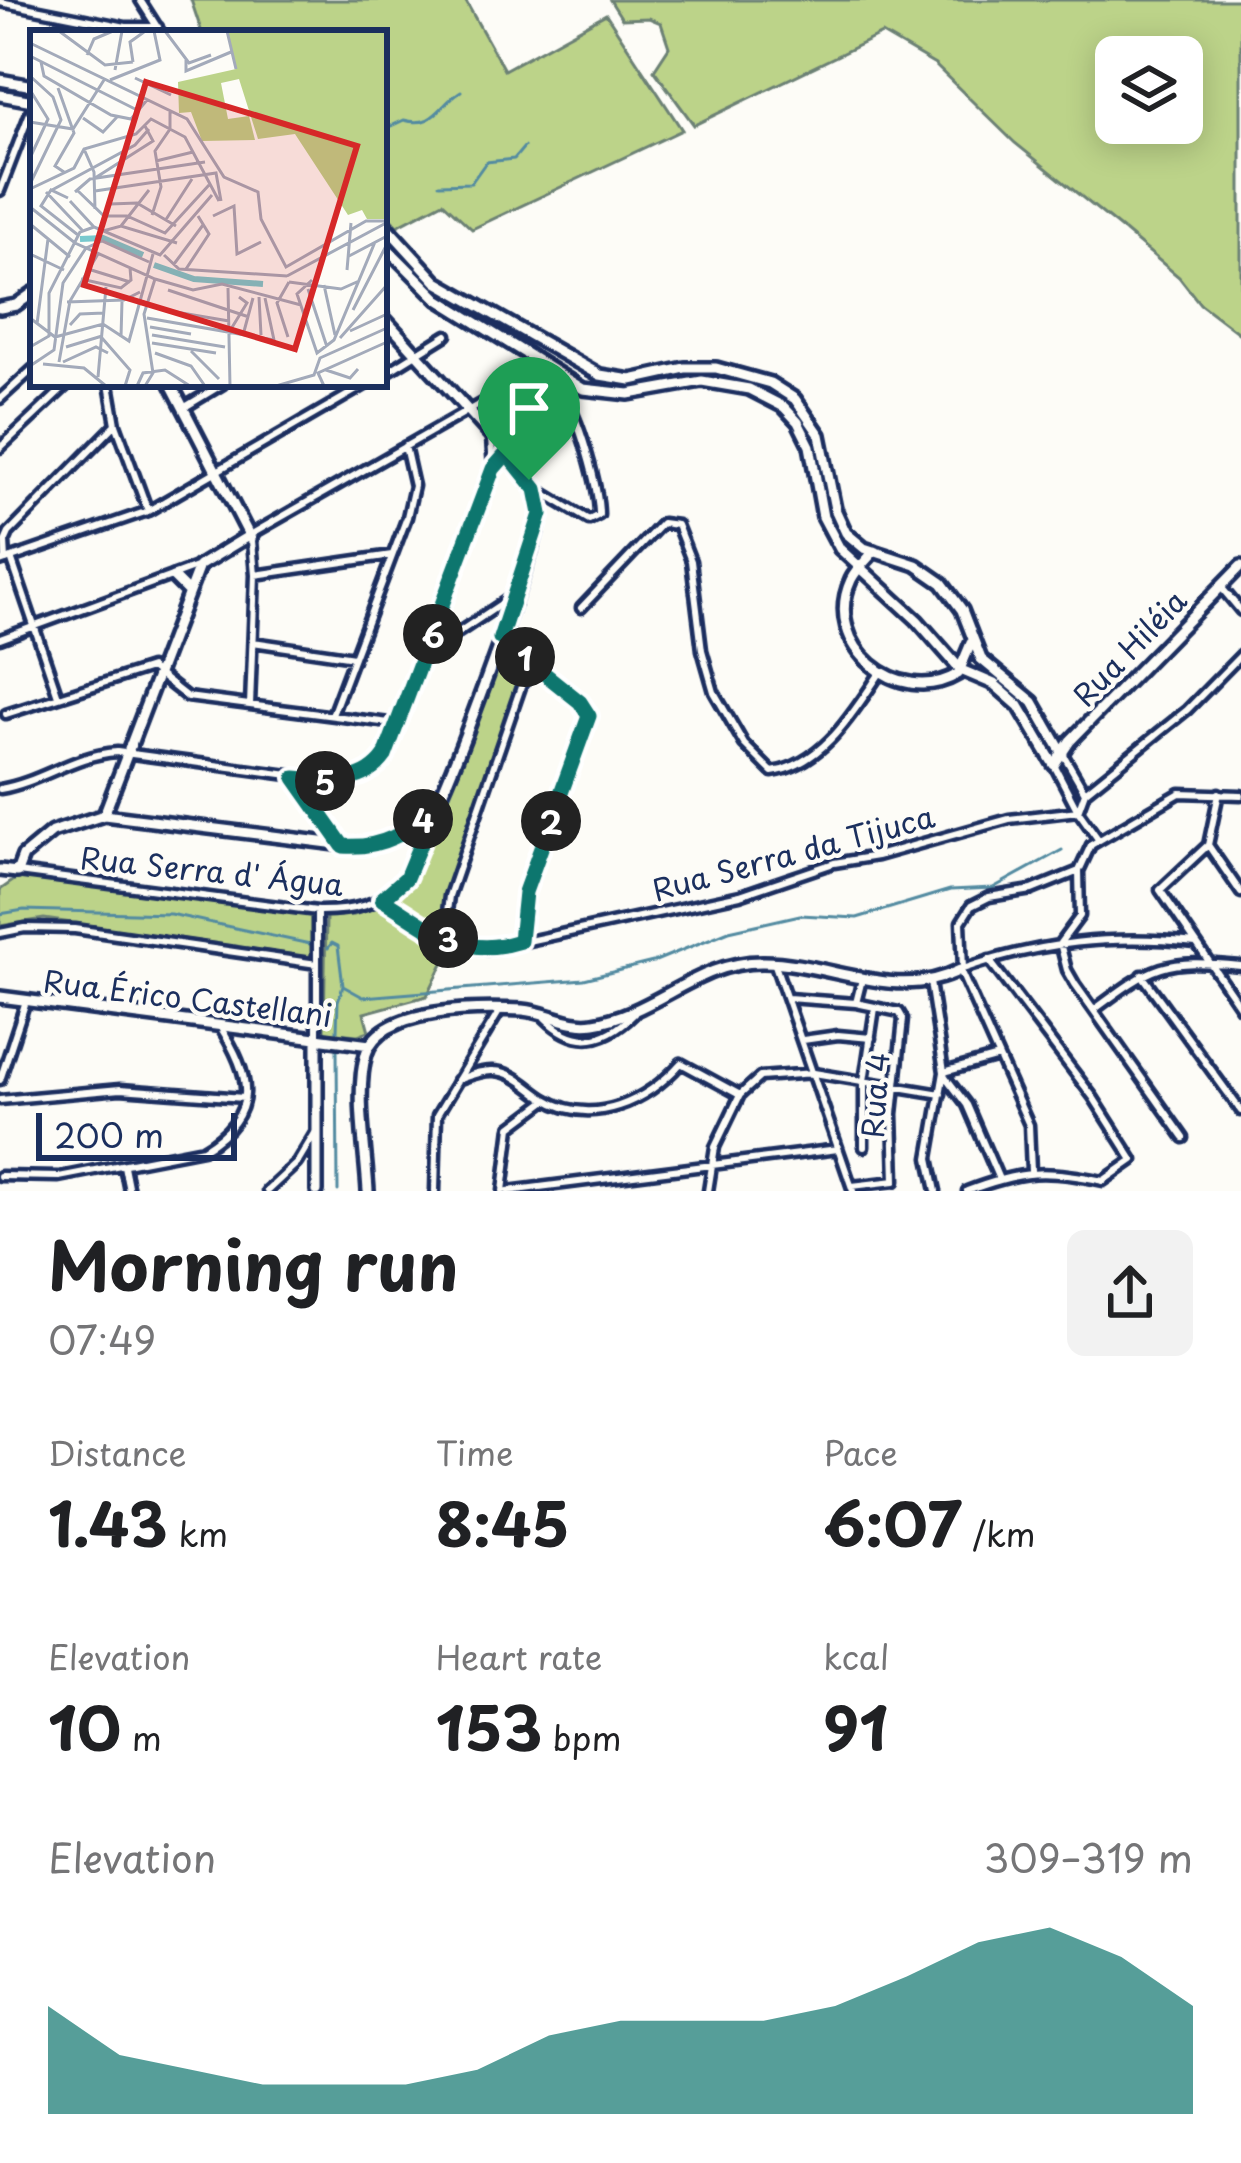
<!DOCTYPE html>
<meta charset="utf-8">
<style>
:root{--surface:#fff;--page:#f2f2f2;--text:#202124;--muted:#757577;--accent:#0f766e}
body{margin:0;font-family:"Playpen Sans",sans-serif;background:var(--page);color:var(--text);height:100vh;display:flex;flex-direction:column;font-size:45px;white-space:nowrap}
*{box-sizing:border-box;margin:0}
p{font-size:39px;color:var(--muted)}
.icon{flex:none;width:66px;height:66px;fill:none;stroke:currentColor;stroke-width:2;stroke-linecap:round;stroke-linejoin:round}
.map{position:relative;height:1191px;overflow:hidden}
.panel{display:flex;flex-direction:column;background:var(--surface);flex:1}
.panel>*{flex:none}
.controls{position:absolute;left:1095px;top:36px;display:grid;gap:24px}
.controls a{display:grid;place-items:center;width:108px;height:108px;border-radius:18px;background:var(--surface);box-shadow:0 6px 30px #0003;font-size:60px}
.scale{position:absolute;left:36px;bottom:30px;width:201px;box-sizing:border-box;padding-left:12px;border:6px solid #1b2f5e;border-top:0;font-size:33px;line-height:42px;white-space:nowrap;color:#1b2f5e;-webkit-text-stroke:9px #fdfcf7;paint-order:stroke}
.pin{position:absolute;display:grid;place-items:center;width:102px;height:102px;color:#fff;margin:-123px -51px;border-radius:50% 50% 50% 0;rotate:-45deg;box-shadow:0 0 12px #0007}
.pin .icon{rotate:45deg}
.km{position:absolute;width:60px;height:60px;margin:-30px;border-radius:50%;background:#222;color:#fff;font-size:33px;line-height:60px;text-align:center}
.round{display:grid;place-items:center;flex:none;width:126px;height:126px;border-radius:18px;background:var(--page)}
.headline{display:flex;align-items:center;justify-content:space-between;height:204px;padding:0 48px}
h1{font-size:66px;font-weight:700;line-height:90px}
.metrics{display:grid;grid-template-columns:repeat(3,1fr);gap:18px;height:204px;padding:12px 48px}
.metrics div{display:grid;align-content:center}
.metrics b{font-size:60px;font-weight:700}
.metrics small{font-size:33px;font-weight:400}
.metrics p{font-size:33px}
.chart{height:336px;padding:24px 48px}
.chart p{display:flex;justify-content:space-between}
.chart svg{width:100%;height:216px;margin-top:12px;fill:var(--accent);opacity:.7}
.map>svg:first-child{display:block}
.green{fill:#bcd389;stroke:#6c8174;stroke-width:3;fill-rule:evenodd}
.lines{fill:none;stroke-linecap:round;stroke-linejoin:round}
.stream{stroke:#538ba1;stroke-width:3}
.street-casing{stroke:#1b2f5e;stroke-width:15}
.secondary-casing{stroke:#1b2f5e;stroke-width:18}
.street{stroke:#fdfcf7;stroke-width:6}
.secondary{stroke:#fdfcf7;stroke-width:9}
.route-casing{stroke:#fff;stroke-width:24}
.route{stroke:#0f766e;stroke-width:15}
.labels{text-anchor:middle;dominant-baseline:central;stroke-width:9;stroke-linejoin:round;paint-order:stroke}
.street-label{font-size:30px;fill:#1b2f5e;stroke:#fdfcf7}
.inset-river{fill:none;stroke:#78c9ce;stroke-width:6}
.inset-road{fill:none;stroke:#a3aaba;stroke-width:3}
.view{fill:#d62828;fill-opacity:0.15;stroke:#d62828;stroke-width:6}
.inset-edge{fill:none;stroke:#1b2f5e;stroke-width:6}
</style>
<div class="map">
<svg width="1241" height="1191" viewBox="0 0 1241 1191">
<rect width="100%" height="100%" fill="#fdfcf7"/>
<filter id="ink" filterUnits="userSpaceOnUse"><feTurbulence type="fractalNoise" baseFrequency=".00833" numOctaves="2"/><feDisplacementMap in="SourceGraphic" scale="24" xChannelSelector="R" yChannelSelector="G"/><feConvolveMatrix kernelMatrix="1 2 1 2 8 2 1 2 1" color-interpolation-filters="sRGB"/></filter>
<g filter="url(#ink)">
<path class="green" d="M191,0H465L504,70L606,14L682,130L472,229L443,202L397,226L384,211V33H202Z
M610,0H1241V335L1200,304L1179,277L1124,231L1015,143L935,65L882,34L694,125L654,70L669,47L661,23L649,18L622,19ZM1116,57H1182V123H1116Z
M501,645L518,661L521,676L445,892V929L391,900L418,867Z
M20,876L308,912L315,917V952L308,957L44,919L0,926V890Z
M380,906L451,947L427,996L364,1013L369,1031L358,1035L324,1032L326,917L354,915Z"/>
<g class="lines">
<path class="stream" d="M389,127L404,120C435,129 439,104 461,91
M439,184L471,183L486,162L514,159L524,147
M0,914L24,910L170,914L310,944
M328,948L332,943L338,946L343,986L363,997L584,979L653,962L729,931L800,915L857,918L950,890L993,888L1062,850
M337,1031L338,1001L343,986
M337,1049L338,1191"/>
<defs>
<path id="street" d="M140,0L161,33
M0,2L126,27H158
M0,191L33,105
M384,374L447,335
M109,384L116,424L148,511
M0,399L33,369
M185,407L223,384
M0,448L68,384
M250,535L529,376C542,378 553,383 562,394C579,415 599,489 599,515L589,520L537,489
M11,558L58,696
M6,560L5,542L9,533L116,424
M0,562L148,511L367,384
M255,575L392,555
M1221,587L1241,611
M581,608L662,523L677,525L691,561L702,650L714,692L744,744L772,772C823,765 854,711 880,673
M500,638L580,702L589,716L525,892L520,941
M0,639L196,567
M253,642L354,657
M429,652L513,596
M250,705L255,575L252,541
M6,714L150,668L187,697L397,724
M332,715L407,517L414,486L405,446
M1063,754L1085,792
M1054,765L1078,811L1098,839
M0,789C42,782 73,755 117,752L334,781L364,775L385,756L493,469L491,438
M1219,793L1208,845L1160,890L1241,1008
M1078,811L1085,792L1187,710L1241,655
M1208,845L1241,893
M18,872L317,911C395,912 410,878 434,812
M382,899L457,943L487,950L740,895L834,863L877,856L1009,819L1078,811
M0,933L25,928L75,929L317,964
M453,938L447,912L449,896L522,684L530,673L541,674
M774,962L853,1191
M963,969L961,922L971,906L989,897L1032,890L1079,871
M1142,975L1241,1111
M930,982L944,1072L929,1158L936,1191
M788,998L856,1003L899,1012L903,1019L893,1114L895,1181L852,1186
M856,1003L862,979
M1094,1010C1154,965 1164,958 1241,966
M545,1018C576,1049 605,1043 634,1014
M317,1038V911
M803,1040L838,1035L871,1038
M944,1072L998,1057
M944,1075L967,1105L998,1177
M0,1080L26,1001
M457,1080C469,1076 481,1070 494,1071C515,1072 528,1088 544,1098C593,1129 648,1100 681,1063L740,1095
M0,1100L120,1089L244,1098
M1184,1138L1075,984L1067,970L1060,943L1080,916L1079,871L1091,845L1180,793L1241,795
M864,1147V1081L875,1008
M124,1166L129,1191
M1031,1171L1029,1125L960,970C1039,942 1113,934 1196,943
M0,1176L59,1177L203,1149C262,1114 251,1075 219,1025
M267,1191L297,1163L315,1133
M435,1191L437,1115L499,1012
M503,1191L511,1127L547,1100
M508,1191L838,1149
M708,1191L715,1147L740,1095L760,1077L814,1073L941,1094
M967,1191C1022,1170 1046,1169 1103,1181L1133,1160L1093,1097L989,960"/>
<path id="secondary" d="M0,80L33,86
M0,95L33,101
M384,224L437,282L600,375L631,380L685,368H716L770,383L795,399L820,435L835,509L846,533L864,548L916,565L942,583L962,610L981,659L1033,702L1063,754
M384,245L438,299L583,389L629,394L702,381L749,389L784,407L798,422L810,446L823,517L840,549L917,620L961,670L994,684L1019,706L1054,765L1070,741L1241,566
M0,308L16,305L33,293
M171,384L251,539
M874,551C867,560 856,569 851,580C821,645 899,709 958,674L971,643
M173,577L188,592
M295,778L343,846
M104,815L199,566L250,535
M0,870L17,872L23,856L52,832L104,815L361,847C387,843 417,832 434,809C447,792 542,532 541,512C540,493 528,479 517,464L384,318
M0,997L370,1045
M317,1038V1191
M368,1191C366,1152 355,1091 366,1054C380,1006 482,1008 523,1010C548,1012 569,1027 594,1023C656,1013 698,961 763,962C830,962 895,1003 960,970"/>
</defs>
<use href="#street" class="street-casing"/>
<use href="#secondary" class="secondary-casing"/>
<use href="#street" class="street"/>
<use href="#secondary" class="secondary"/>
</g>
</g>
<g class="lines" filter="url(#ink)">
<defs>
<path id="route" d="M507,453L536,489L541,514L500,638L580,702L589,716L525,892L520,941C460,960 432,929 382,899L406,878L435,808C406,833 382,849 343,846L295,778C329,781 363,787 385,756L493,469Z"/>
</defs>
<use href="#route" class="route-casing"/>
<use href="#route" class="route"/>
</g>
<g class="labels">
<g class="street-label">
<text transform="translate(1129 647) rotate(-46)">Rua Hiléia</text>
<text transform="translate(793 852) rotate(-15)">Rua Serra da Tijuca</text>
<text transform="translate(212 870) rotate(6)">Rua Serra d' Água</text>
<text transform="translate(188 997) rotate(7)">Rua Érico Castellani</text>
<text transform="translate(874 1095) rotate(-86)">Rua 4</text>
</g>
</g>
<g transform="translate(30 30)">
<rect width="357" height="357" fill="#fdfcf7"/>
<path d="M198,1H357V189H337L332,180L318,185L265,104L228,109L209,49L191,53L198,89L219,86L225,110L172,111L161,82L149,83L148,52L206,39Z" fill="#bcd389"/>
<path class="inset-river" d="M50,209L73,208L113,225M124,235L164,249L233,254"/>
<path class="inset-road" d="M29,1L75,35L103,32M135,1L159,33L181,25M197,1L206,39M0,13L157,89L194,147L228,162L231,189L256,237L336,191H357M57,25L64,9L83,1M0,26L107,80M156,29V41L201,22M11,32L14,46L81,85L101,89L117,70M103,32L100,12L114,2M85,40L92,1M0,46L23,67L31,90L0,154M105,48L141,65M80,50L130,30L124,1M28,58L44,103L25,136L34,142M0,60L18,89L0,128M53,88L73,102L87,87M0,92L43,99L74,50M54,119L64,142L65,179M126,131L163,122M65,148L123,111L115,96M0,159L44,138L54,119L106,104L121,89L155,107L189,171M22,160L105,115L119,99M47,160L74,186H97L135,203L179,155M65,161L186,143L191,171M16,162L52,200M45,162L60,149L175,132M38,168L21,160L11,176L48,205M40,171L64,197L130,225L182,165M80,174L107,173L146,196M0,177L45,213L125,249L163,260L192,254L271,275M122,185L131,157L125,121L140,99V80M183,186L204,176L207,224L231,212M135,191L162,149M0,194L40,227M91,196L119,160M73,201L91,196L147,213M56,218L72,211L119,232M0,224L34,240M134,225L149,239L257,246M319,226L357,206M144,234L173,195M58,239L100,252M156,239L179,204L168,186M317,240L321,193M257,246L356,193M51,249L91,258L101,250L100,238M282,250L267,264L287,323L304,310L345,212M259,252L311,259L329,251M294,255L305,305M198,258L200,356M278,259L297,317M138,260L219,287M229,267L231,305M37,272L94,270L110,262M323,280L357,214M140,281L199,291M0,288L25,307L73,294L99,311L123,224M117,288L244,310L235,268M7,294L18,209M40,295L50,284L74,283M120,297L161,304M201,299L217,273L209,267M320,301L357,284M122,305L195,317M213,305L223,268M91,307L92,271M258,307L247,273L259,252M72,308L100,340L95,356M310,308L357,255M122,313L186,323M0,317L19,306V263L50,202L64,197M36,317L72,306M161,321L189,349M125,323L161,336L175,356M29,332L40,271L68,224M33,332L66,317L78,323M13,334L54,338L76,356M0,336L24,320L33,253L56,218M296,340L320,348L328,339M68,347L76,257M107,356L113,343L135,340L160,356M115,356L123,343L114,284L125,249M246,356L284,345L290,328L357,298M294,356L288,343L357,312"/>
<path class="view" d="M116,52L327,116L265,319L54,255Z"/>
<rect width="357" height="357" class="inset-edge"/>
</g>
</svg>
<div class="controls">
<a><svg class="icon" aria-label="layers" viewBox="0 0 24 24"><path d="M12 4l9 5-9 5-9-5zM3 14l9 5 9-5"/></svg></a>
</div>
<div class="scale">200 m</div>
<div class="pin" style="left:529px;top:480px;background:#1e9e55"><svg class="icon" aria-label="arrive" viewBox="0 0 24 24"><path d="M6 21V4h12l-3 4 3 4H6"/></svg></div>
<b class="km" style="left:525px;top:657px">1</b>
<b class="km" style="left:551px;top:821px">2</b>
<b class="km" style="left:448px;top:938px">3</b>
<b class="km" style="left:423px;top:819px">4</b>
<b class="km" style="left:325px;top:781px">5</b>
<b class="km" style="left:433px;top:634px">6</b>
</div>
<section class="panel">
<div class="headline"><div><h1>Morning run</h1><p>07:49</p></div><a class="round"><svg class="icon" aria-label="share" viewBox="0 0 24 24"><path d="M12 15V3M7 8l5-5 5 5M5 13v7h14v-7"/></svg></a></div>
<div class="metrics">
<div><p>Distance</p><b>1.43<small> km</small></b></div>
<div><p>Time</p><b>8:45</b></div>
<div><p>Pace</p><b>6:07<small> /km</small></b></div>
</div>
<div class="metrics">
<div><p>Elevation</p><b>10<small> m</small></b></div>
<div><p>Heart rate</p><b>153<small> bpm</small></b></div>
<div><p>kcal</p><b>91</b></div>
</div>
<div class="chart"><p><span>Elevation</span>309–319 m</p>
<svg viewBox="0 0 160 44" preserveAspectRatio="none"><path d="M0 44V22L10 32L20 35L30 38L40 38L50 38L60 35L70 28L80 25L90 25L100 25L110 22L120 16L130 9L140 6L150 12L160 22V44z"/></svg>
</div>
</section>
